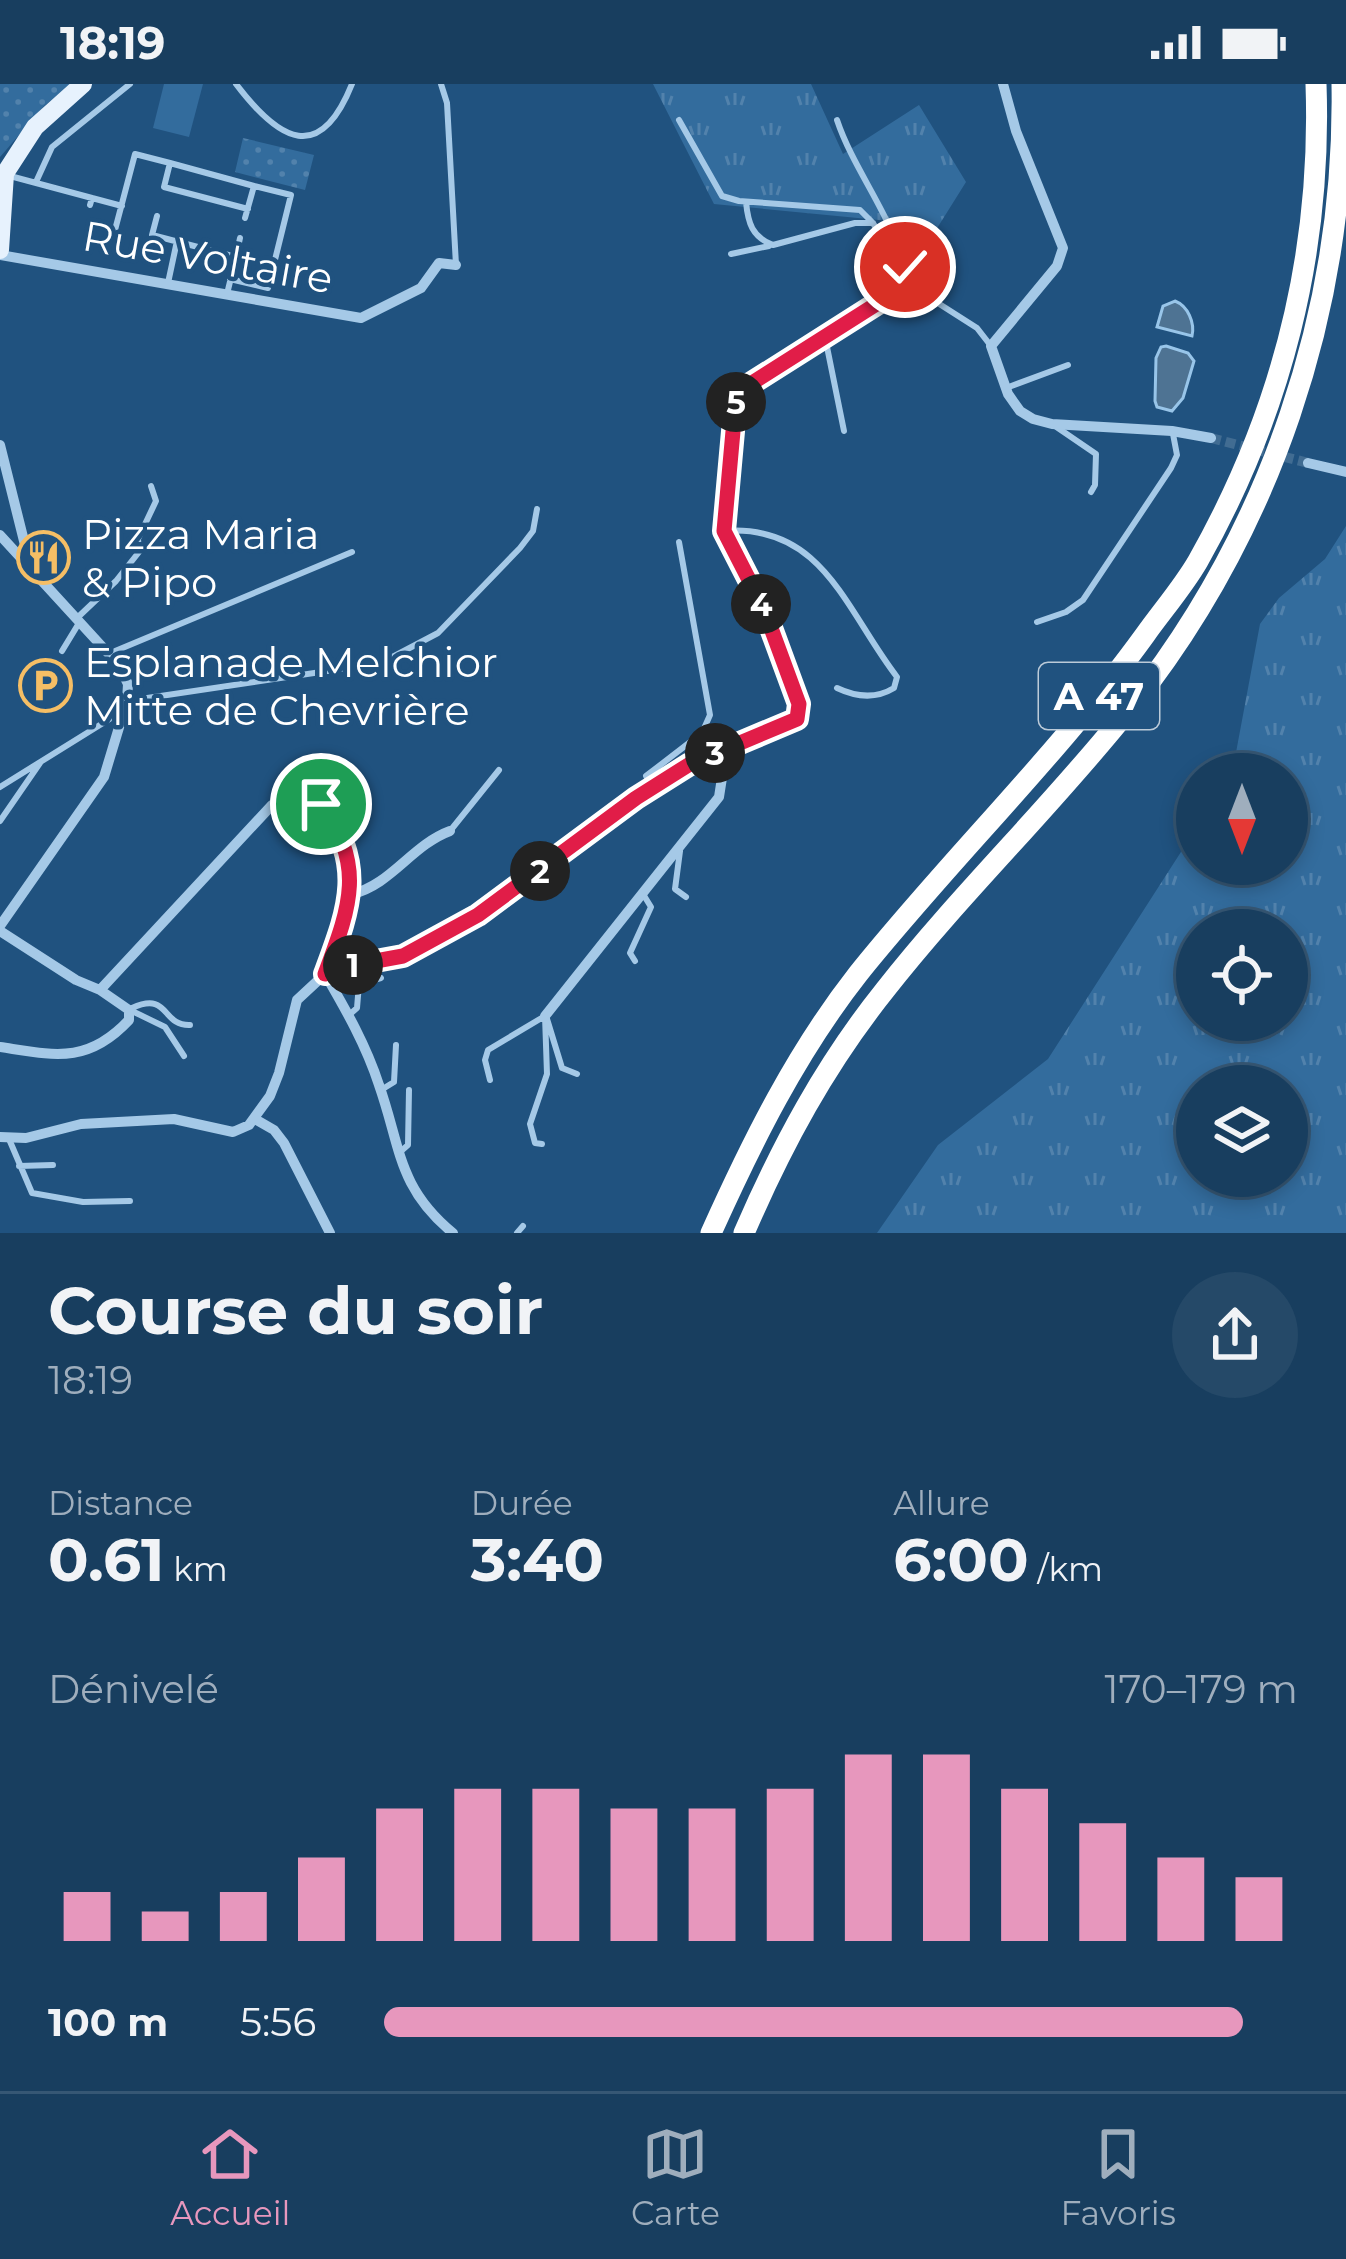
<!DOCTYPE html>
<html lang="fr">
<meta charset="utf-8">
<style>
:root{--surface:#183e5f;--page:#254968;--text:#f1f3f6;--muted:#9faebd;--line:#365774;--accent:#e797bd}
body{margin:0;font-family:Montserrat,sans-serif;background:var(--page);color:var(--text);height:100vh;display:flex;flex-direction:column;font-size:45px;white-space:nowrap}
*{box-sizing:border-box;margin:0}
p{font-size:39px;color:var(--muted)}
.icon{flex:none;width:66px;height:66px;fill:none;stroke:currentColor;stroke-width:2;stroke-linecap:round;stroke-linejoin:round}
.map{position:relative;height:1149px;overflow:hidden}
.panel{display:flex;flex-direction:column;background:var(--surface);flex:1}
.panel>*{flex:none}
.needle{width:78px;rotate:180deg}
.tools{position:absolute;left:1176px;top:669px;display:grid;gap:24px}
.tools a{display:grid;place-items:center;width:132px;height:132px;border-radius:50%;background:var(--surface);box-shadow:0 6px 18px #0003,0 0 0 3px var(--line);font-size:60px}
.pin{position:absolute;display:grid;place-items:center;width:102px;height:102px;color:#fff;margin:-51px;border:6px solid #fff;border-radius:50%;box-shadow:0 3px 12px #0007}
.km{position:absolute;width:60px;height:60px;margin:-30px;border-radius:50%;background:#222;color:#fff;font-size:33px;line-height:60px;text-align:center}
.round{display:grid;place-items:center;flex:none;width:126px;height:126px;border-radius:63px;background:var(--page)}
.head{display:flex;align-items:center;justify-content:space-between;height:204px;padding:0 48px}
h1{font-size:66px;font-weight:700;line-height:90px}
.metrics{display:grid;grid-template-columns:repeat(3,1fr);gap:18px;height:204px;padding:12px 48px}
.metrics div{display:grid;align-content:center}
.metrics b{font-size:60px;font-weight:700}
.metrics small{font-size:33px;font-weight:400}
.metrics p{font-size:33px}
.chart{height:336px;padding:24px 48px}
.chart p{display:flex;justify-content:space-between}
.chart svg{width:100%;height:216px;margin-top:12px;stroke:var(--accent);stroke-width:6}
ul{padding:0 48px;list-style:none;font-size:39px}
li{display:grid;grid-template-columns:192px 144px 1fr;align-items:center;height:90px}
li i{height:30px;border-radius:15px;background:var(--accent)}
.status{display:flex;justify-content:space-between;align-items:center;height:84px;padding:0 60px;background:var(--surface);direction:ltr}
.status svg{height:33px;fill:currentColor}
.tab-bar{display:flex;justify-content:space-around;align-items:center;height:168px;border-top:3px solid var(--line);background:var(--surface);font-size:33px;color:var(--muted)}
.tab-bar a{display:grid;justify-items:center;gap:6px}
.tab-bar .current{color:var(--accent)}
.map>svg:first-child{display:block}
.grass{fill:url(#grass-tufts);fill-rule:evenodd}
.park{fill:url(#park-dots)}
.pitch{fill:#336c9d}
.water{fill:#4e7393;stroke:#98c5e9;stroke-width:3}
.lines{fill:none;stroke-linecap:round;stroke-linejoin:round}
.street-tunnel{stroke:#416c92;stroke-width:10;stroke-dasharray:10 5;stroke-linecap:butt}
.lane{stroke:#a5c9e7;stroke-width:6}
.street{stroke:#a5c9e7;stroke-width:10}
.primary{stroke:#e7f2fd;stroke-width:18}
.highway{stroke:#fff;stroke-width:21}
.route-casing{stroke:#fff;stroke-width:24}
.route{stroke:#e11d48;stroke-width:15}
.labels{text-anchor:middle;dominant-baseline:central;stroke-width:9;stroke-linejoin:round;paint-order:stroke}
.shield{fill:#20527f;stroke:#bccbd9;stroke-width:3}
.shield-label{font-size:39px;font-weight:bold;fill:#fff}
.street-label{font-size:42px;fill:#fff;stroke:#20527f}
.poi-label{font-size:42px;fill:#fff;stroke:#20527f;text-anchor:start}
</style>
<div class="status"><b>18:19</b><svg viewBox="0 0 49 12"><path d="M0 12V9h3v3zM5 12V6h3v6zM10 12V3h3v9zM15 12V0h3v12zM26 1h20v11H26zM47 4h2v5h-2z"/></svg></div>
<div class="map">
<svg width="1346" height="1149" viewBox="0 0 1346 1149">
<defs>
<pattern id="grass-tufts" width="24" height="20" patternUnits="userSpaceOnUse" patternTransform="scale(3)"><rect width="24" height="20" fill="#336c9d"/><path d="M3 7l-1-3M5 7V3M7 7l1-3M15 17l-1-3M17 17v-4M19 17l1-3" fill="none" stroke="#5282ac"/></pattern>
<pattern id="park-dots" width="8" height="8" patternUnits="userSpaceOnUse" patternTransform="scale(3)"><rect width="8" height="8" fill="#336c9d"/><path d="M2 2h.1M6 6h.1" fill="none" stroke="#5282ac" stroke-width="1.8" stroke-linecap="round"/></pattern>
</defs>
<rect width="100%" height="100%" fill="#20527f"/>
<path class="grass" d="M653,0H811L843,70L919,21L966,98L914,181L889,137L714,120Z
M1346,442V1149H877L938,1061L1048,975L1197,743V780H1287V690H1232L1260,540L1279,514L1325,475ZM1197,846H1287V936H1197ZM1197,1002H1287V1092H1197Z"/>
<path class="park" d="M0,0H71L44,22L0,73Z
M243,54L314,71L305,106L235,88Z"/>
<path class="pitch" d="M164,0H203L189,53L153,44Z"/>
<path class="water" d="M1175,217C1188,222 1195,239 1192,252L1157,243L1163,222Z
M1166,262L1188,269L1194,277L1183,314L1172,327L1157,323L1155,317L1156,274L1161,263Z"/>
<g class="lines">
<path class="street-tunnel" d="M1211,354L1308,379"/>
<path class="lane" d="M236,0C280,58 320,80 352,0
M441,0L447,19L456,181
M679,36L722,112L739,117L860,126L873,139L908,200
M837,36C855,90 899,140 907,197
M10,92L92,114L90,121
M36,98L52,63L130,0
M92,114L122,122
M746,118C748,139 752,153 773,161L855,139H873
M157,132L152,151L236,173L227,210
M245,134L254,102L170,79L164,103L248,125
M115,146L135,70L170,79
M731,170L769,162
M236,173L240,154
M230,195L268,204L291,111L254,102
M168,199L177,157
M825,253L844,347
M1006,304L1068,281
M1055,342L1096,370L1095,401L1091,408
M725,447C823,440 846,527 897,593L894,604C876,615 856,613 837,604
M76,535L116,497L139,468L138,455L156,417L151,402
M1037,538L1066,528L1083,516L1171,384L1177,371L1173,350
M62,567L79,539
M108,570L352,468
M127,617L381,579L438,549L520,464L533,447L537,425
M797,636L799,620L764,525L725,447L739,309L908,200L977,244L991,262
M0,703L124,626
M652,704L646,692L702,649L710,631L679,458
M0,737L40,679
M450,747L499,686
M680,767L675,805L686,813
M635,877L630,869L651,823L643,810
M132,924C170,907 161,942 190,941
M132,927L165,943L184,972
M349,931L357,924L359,900L381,894
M547,935L562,984L577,990
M490,996L485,976L488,966L545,932
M381,1006L394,998L396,961
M9,1055L32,1109L83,1118L130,1117
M542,1060L535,1059L530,1040L547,990L545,932
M400,1068L408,1061L409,1006
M19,1082L53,1081
M517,1149L523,1142"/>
<path class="street" d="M1003,0L1016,47L1063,164L1057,182L991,262L1008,310L1020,327L1033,335L1052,340L1172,347L1211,354
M0,171L361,234L421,204L439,179L456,181
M0,361L30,481
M1308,379L1346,388
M0,451L118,580L128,600L127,617L104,693L0,842
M352,810C391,801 412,761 450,747
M0,847L76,896L100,906L272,721L283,713L310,712C340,732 356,781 350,816C346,841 334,866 325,890C346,926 366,961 379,1001C401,1063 397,1103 453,1149
M545,932L719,713L724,681L719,667
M0,963C53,971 87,981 129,936V926L100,906
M255,1035L274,1046L284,1059L330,1149
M0,1053L26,1054L81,1040L174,1035L233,1048L249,1041L270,1012L279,989L297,916L325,890L343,883L403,871L478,831L636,714L690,680L797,636"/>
<path class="primary" d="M0,97L35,43L83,0
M0,166L5,90"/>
<path class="highway" d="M711,1149C752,1058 796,969 858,890C951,774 1058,671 1145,551C1162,527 1183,503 1198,477C1281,330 1322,169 1316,0
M744,1149C782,1061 825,981 885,906C962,808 1052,722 1130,624C1270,448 1346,226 1342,0"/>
</g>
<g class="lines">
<defs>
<path id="route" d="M321,720C367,782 349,825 325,890L343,883L403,872L478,831L636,714L690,680L797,635L799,620L764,525L724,447L736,314L744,304L908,200L905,183"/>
</defs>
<use href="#route" class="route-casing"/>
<use href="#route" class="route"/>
</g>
<defs>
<symbol id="restaurant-ring" viewBox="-11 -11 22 22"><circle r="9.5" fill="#20527f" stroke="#f5be65" stroke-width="1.5"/><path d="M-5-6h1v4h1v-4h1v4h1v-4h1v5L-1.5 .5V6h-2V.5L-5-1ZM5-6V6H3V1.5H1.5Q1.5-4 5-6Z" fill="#f5be65"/></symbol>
<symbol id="parking-ring" viewBox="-11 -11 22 22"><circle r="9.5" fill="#20527f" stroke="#f5be65" stroke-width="1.5"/><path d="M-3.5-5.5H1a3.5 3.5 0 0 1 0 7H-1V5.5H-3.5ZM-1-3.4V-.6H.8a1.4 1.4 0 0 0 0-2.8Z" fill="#f5be65"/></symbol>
</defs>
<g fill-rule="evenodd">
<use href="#restaurant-ring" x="14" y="444" width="59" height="59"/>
<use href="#parking-ring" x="16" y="572" width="59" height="59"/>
</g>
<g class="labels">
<rect class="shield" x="1039" y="579" width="120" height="66" rx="9"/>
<g class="shield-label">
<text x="1099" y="612">A 47</text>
</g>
<g class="street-label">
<text transform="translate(208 173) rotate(10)">Rue Voltaire</text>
</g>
<g class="poi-label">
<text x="82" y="450">Pizza Maria<tspan x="82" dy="48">&amp; Pipo</tspan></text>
<text x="84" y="578">Esplanade Melchior<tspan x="84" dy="48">Mitte de Chevrière</tspan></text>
</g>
</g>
</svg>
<div class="tools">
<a><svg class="needle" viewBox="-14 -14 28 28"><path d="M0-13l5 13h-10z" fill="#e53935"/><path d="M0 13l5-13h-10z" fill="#9faebd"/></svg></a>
<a><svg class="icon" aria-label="locate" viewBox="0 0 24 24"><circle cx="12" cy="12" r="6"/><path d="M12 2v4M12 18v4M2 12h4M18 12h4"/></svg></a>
<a><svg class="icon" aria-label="layers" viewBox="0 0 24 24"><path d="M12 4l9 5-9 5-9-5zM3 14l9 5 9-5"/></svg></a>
</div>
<div class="pin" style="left:321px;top:720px;background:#1e9e55"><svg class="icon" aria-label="arrive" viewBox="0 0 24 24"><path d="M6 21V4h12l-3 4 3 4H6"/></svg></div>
<div class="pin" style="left:905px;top:183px;background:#d93025"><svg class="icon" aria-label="check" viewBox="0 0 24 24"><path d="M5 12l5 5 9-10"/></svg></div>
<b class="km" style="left:353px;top:881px">1</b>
<b class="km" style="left:540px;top:787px">2</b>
<b class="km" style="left:715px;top:669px">3</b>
<b class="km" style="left:761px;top:520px">4</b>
<b class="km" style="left:736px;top:318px">5</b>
</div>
<section class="panel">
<div class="head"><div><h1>Course du soir</h1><p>18:19</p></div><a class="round"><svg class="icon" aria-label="share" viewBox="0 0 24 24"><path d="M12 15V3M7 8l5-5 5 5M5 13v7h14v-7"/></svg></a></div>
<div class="metrics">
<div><p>Distance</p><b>0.61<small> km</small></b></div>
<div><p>Durée</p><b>3:40</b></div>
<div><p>Allure</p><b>6:00<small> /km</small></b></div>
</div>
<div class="chart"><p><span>Dénivelé</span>170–179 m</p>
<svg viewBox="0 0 160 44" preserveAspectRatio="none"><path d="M5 44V34M15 44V38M25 44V34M35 44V27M45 44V17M55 44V13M65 44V13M75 44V17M85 44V17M95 44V13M105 44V6M115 44V6M125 44V13M135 44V20M145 44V27M155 44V31"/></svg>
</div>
<ul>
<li><b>100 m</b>5:56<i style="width:94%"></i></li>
</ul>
</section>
<nav class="tab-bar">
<a class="current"><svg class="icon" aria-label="home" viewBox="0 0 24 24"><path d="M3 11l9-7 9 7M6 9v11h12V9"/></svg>Accueil</a>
<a><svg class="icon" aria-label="map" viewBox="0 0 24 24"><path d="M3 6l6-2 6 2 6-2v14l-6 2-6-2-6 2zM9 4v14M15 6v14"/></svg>Carte</a>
<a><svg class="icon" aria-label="saved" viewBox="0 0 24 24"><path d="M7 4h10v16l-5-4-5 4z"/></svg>Favoris</a>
</nav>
